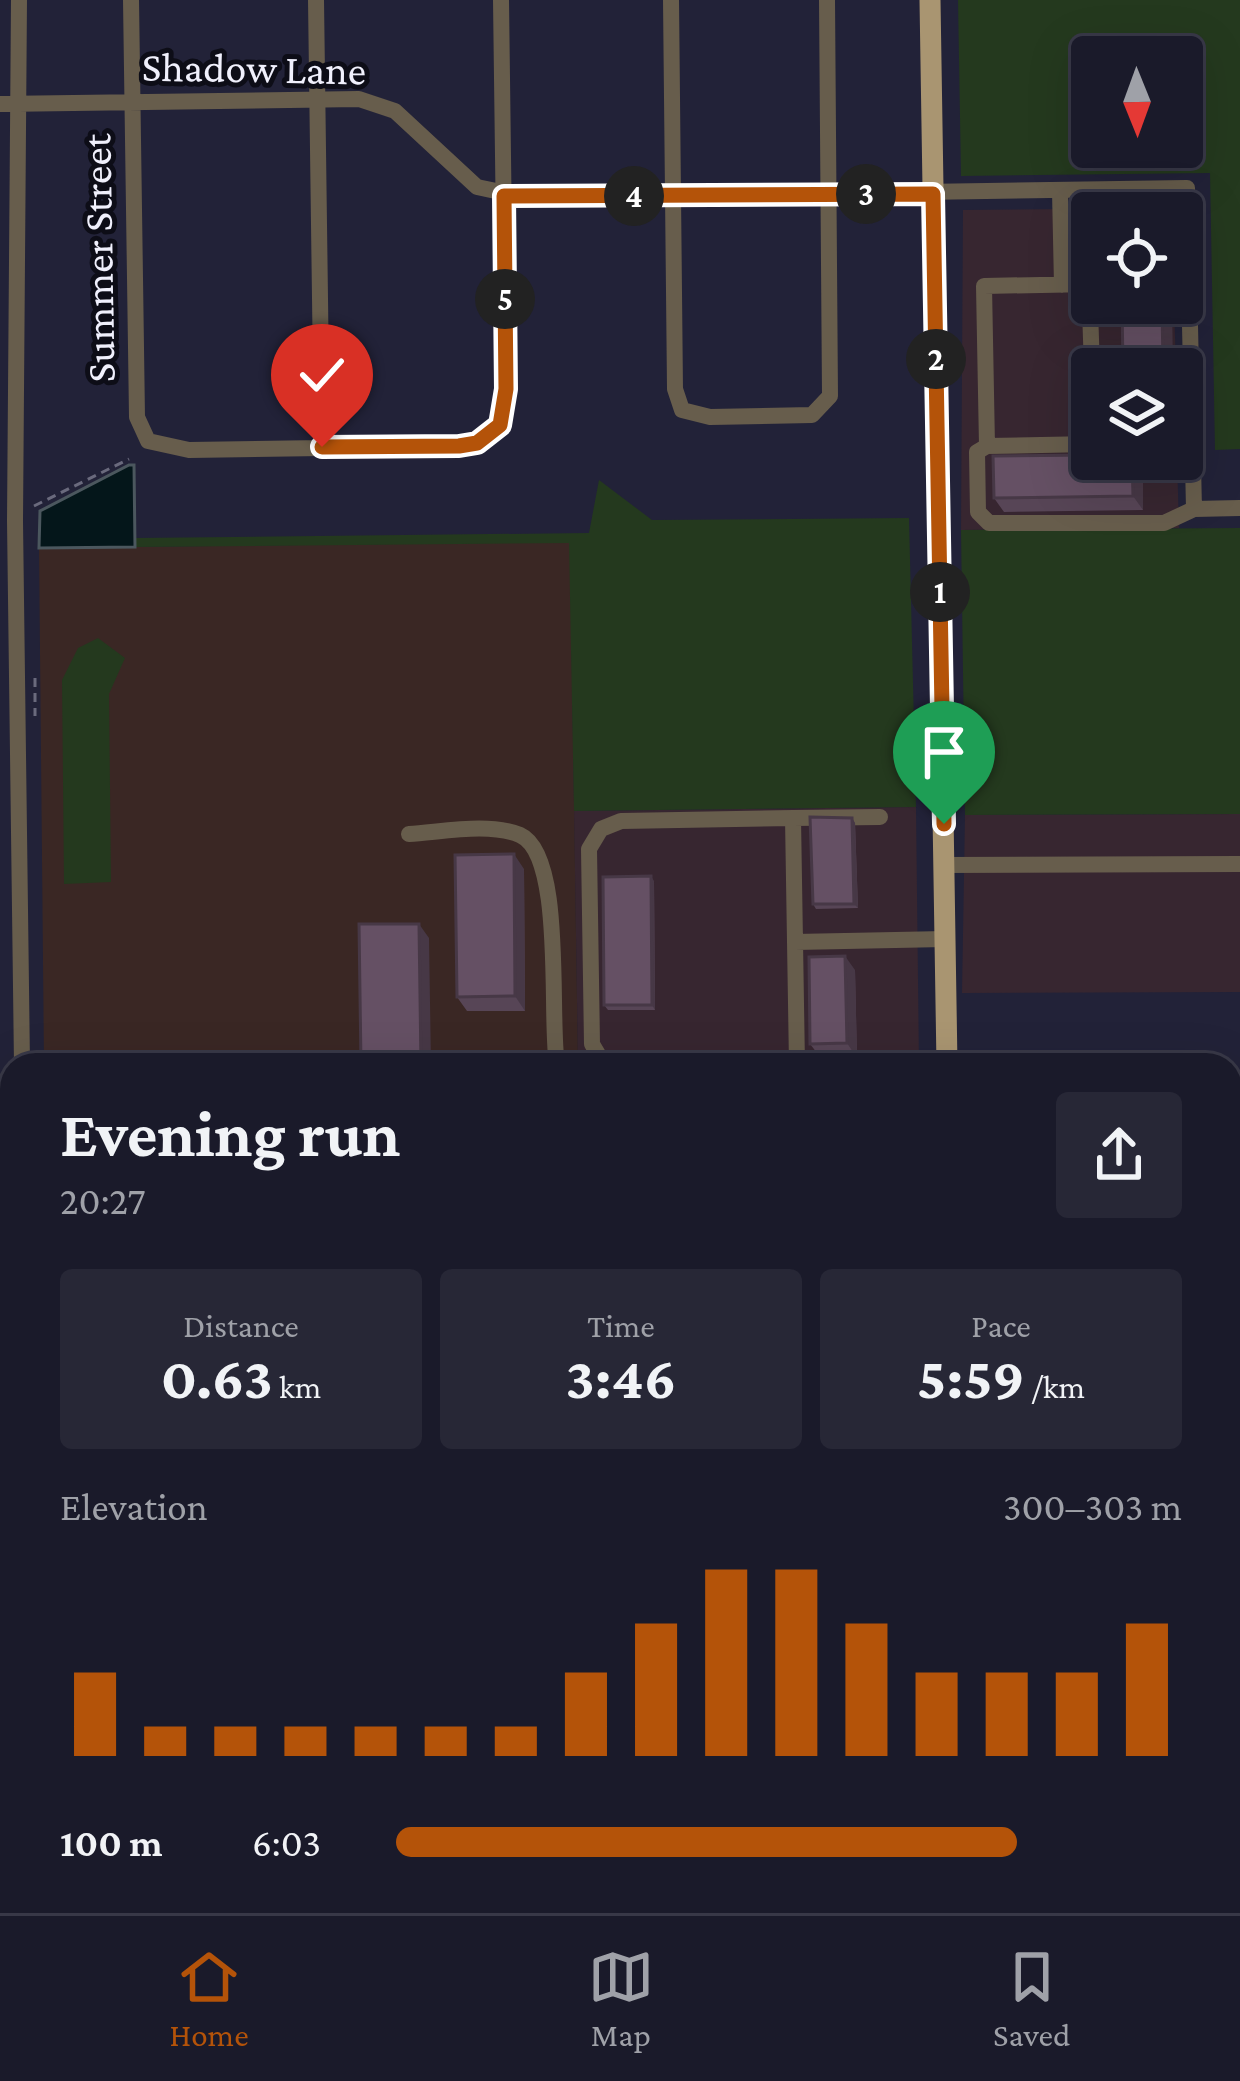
<!DOCTYPE html>
<meta charset="utf-8">
<style>
:root{--surface:#1a1a2a;--page:#272736;--text:#f1f3f6;--muted:#9fa1a8;--line:#383847;--accent:#b45309}
body{margin:0;font-family:"Crimson Pro",serif;background:var(--page);color:var(--text);height:100vh;display:flex;flex-direction:column;font-size:45px;white-space:nowrap}
*{box-sizing:border-box;margin:0}
p{font-size:39px;color:var(--muted)}
.icon{flex:none;width:66px;height:66px;fill:none;stroke:currentColor;stroke-width:2;stroke-linecap:round;stroke-linejoin:round}
.map{position:relative;flex:1;overflow:hidden}
.drawer{position:absolute;left:0px;top:1053px;width:1242px;height:861px;display:flex;flex-direction:column;background:var(--surface);border-radius:36px 36px 0 0;box-shadow:0 12px 48px #0002,0 0 0 3px var(--line)}
.drawer>*{flex:none}
.needle{width:78px;rotate:179deg}
.fabs{position:absolute;left:1071px;top:36px;display:grid;gap:24px}
.fabs a{display:grid;place-items:center;width:132px;height:132px;border-radius:12px;background:var(--surface);box-shadow:0 12px 48px #0002,0 0 0 3px var(--line);font-size:60px}
.pin{position:absolute;display:grid;place-items:center;width:102px;height:102px;color:#fff;margin:-123px -51px;border-radius:50% 50% 50% 0;rotate:-45deg;box-shadow:0 0 12px #0007}
.pin .icon{rotate:45deg}
.km{position:absolute;width:60px;height:60px;margin:-30px;border-radius:50%;background:#222;color:#fff;font-size:33px;line-height:60px;text-align:center}
.round{display:grid;place-items:center;flex:none;width:126px;height:126px;border-radius:12px;background:var(--page)}
.summary{display:flex;align-items:center;justify-content:space-between;height:204px;padding:0 60px}
h1{font-size:66px;font-weight:700;line-height:90px}
.metrics{display:grid;grid-template-columns:repeat(3,1fr);gap:18px;height:204px;padding:12px 60px}
.metrics div{display:grid;align-content:center;border-radius:12px;background:var(--page);text-align:center}
.metrics b{font-size:60px;font-weight:700}
.metrics small{font-size:33px;font-weight:400}
.metrics p{font-size:33px}
.chart{height:336px;padding:24px 60px}
.chart p{display:flex;justify-content:space-between}
.chart svg{width:100%;height:216px;margin-top:12px;stroke:var(--accent);stroke-width:6}
ul{padding:0 60px;list-style:none;font-size:39px}
li{display:grid;grid-template-columns:192px 144px 1fr;align-items:center;height:90px}
li i{height:30px;border-radius:15px;background:var(--accent)}
.tab-bar{display:flex;justify-content:space-around;align-items:center;height:168px;border-top:3px solid var(--line);background:var(--surface);font-size:33px;color:var(--muted)}
.tab-bar a{display:grid;justify-items:center;gap:6px}
.tab-bar .on{color:var(--accent)}
.map>svg:first-child{display:block}
.commercial{fill:#372630}
.education{fill:#3a2724}
.green{fill:#24391e;fill-rule:evenodd}
.water{fill:#04161a;stroke:#4b575e;stroke-width:3}
.lines{fill:none;stroke-linecap:round;stroke-linejoin:round}
.path{stroke:#6a6a7d;stroke-width:3;stroke-dasharray:9 6;stroke-linecap:butt}
.minor{stroke:#675d4c;stroke-width:16}
.major{stroke:#a99571;stroke-width:21}
.wall{fill:#574556}
.shaded-wall{fill:#473846}
.building{fill:#655064;stroke:#473846;stroke-width:3}
.route-casing{stroke:#fff;stroke-width:24}
.route{stroke:#b45309;stroke-width:15}
.labels{text-anchor:middle;dominant-baseline:central;stroke-width:10;stroke-linejoin:round;paint-order:stroke}
.street-label{font-size:42px;fill:#f0f0fc;stroke:#0d0d17}
</style>
<div class="map">
<svg width="1240" height="1913" viewBox="0 0 1240 1913">
<rect width="100%" height="100%" fill="#222238"/>
<path class="commercial" d="M1173,208V213H1092V303H1174L1176,369H1092V459H1177L1179,528L961,530L963,210Z
M916,807L919,1065H578L574,811Z
M1240,814V992L962,993L965,815Z"/>
<path class="education" d="M570,542L578,1065H44L39,548Z"/>
<path class="green" d="M958,0H1240V449L1215,450L1210,173L961,176ZM1182,57V147H1092V57Z
M599,480L652,520L909,518L916,807L574,811L569,543L135,547V538L589,533Z
M1240,528V814L965,815L961,530Z
M98,638L125,658L109,694L111,882L64,884L62,680L78,648Z
M984,1902H1182V1913H984Z"/>
<path class="water" d="M129,465H134L135,547L39,548L40,511Z"/>
<g class="lines">
<path class="path" d="M34,506L129,459
M35,678V716"/>
<path class="minor" d="M19,0L15,521L22,1065
M131,0L137,417L148,441L189,450L459,446L477,443L500,425L506,389L501,0
M316,0L322,447
M671,0L675,389L682,410L710,417L812,415L830,396L827,0
M0,104L359,99L395,111L477,187L529,198L1187,188L1194,509L1240,508
M1086,190L1092,369
M1060,191L1062,285
M1092,284L984,286L987,446L1092,444
M987,446L977,452L978,512L989,523H1164L1194,509
M793,818L880,817
M409,834C442,832 489,822 520,835C565,855 549,1017 557,1065
M944,865L1240,864
M795,942L945,939
M612,1065L602,1061L592,1044L589,849L601,829L621,821L793,818L797,1065H784
M797,1065L884,1063
M1230,1547H1240
M0,1705H12
M1230,1757H1240
M34,1902V1913
M1208,1902V1913
M270,1913L277,1902"/>
<path class="major" d="M930,0L947,1065
M959,1902V1913"/>
</g>
<path class="wall" d="M1092,459H1174V461L1137,462L1143,469V510L1004,512L994,498Z
M852,818L855,823L858,908L816,909L813,904Z
M524,869L525,1011H467L457,997Z
M654,881L655,1010H608L604,1005Z
M855,970L857,1058H821L810,1044Z
M1230,1460H1240V1517H1236L1230,1509Z
M1240,1576V1626H1237L1230,1617Z
M1240,1643V1722H1236L1230,1713Z
M1240,1879V1913H1220L1216,1907Z
M321,1902H363L365,1905L361,1913H341Z
M539,1902H599V1906L546,1912Z
M609,1902H663L664,1912H646L642,1907L613,1908Z
M671,1902H730V1906L678,1913Z
M738,1902H793V1907L743,1909Z
M797,1902H852V1913H803Z
M870,1902H924L925,1907L876,1913Z"/>
<path class="shaded-wall" d="M1162,303H1172L1173,369H1163Z
M1132,459H1136L1143,469V510L1133,496Z
M852,818L855,823L858,908L854,904Z
M514,854L524,869L525,1011L515,996Z
M651,876L654,881L655,1010L652,1005Z
M419,924L429,938L431,1065H421Z
M845,956L855,970L857,1058L847,1043Z
M355,1902H363L365,1905L361,1913H351L350,1911Z"/>
<path class="building" d="M1122,303H1162L1163,369H1123Z
M1092,455V459H1132L1133,496L994,498L993,456Z
M810,817L852,818L854,904H813Z
M514,854L515,996L457,997L455,855Z
M651,876L652,1005H604L603,877Z
M359,924H419L421,1065H361Z
M845,956L847,1043L810,1044L809,957Z
M1230,1460H1240V1507H1230Z
M1240,1576V1616L1230,1617V1577Z
M1230,1643H1240V1712H1230Z
M1232,1805H1240V1838H1232Z
M1230,1879H1240V1913H1232V1906L1216,1907V1902H1230Z
M187,1902L199,1913H177Z
M332,1902H355L350,1911Z
M446,1902H474L485,1913H454L444,1904Z
M499,1902H525L530,1911L506,1913Z
M797,1902H845V1903L797,1904Z"/>
<g class="lines">
<defs>
<path id="route" d="M322,447L459,446L477,443L500,425L506,389L504,196L933,194L944,824"/>
</defs>
<use href="#route" class="route-casing"/>
<use href="#route" class="route"/>
</g>
<g class="labels">
<g class="street-label">
<text transform="translate(254 68) rotate(1)">Shadow Lane</text>
<text transform="translate(98 258) rotate(-91)">Summer Street</text>
</g>
</g>
</svg>
<div class="fabs">
<a><svg class="needle" viewBox="-14 -14 28 28"><path d="M0-13l5 13h-10z" fill="#e53935"/><path d="M0 13l5-13h-10z" fill="#9fa1a8"/></svg></a>
<a><svg class="icon" aria-label="locate" viewBox="0 0 24 24"><circle cx="12" cy="12" r="6"/><path d="M12 2v4M12 18v4M2 12h4M18 12h4"/></svg></a>
<a><svg class="icon" aria-label="layers" viewBox="0 0 24 24"><path d="M12 4l9 5-9 5-9-5zM3 14l9 5 9-5"/></svg></a>
</div>
<div class="pin" style="left:944px;top:824px;background:#1e9e55"><svg class="icon" aria-label="arrive" viewBox="0 0 24 24"><path d="M6 21V4h12l-3 4 3 4H6"/></svg></div>
<div class="pin" style="left:322px;top:447px;background:#d93025"><svg class="icon" aria-label="check" viewBox="0 0 24 24"><path d="M5 12l5 5 9-10"/></svg></div>
<b class="km" style="left:940px;top:592px">1</b>
<b class="km" style="left:936px;top:359px">2</b>
<b class="km" style="left:866px;top:194px">3</b>
<b class="km" style="left:634px;top:196px">4</b>
<b class="km" style="left:505px;top:299px">5</b>
<section class="drawer">
<div class="summary"><div><h1>Evening run</h1><p>20:27</p></div><a class="round"><svg class="icon" aria-label="share" viewBox="0 0 24 24"><path d="M12 15V3M7 8l5-5 5 5M5 13v7h14v-7"/></svg></a></div>
<div class="metrics">
<div><p>Distance</p><b>0.63<small> km</small></b></div>
<div><p>Time</p><b>3:46</b></div>
<div><p>Pace</p><b>5:59<small> /km</small></b></div>
</div>
<div class="chart"><p><span>Elevation</span>300–303 m</p>
<svg viewBox="0 0 160 44" preserveAspectRatio="none"><path d="M5 44V27M15 44V38M25 44V38M35 44V38M45 44V38M55 44V38M65 44V38M75 44V27M85 44V17M95 44V6M105 44V6M115 44V17M125 44V27M135 44V27M145 44V27M155 44V17"/></svg>
</div>
<ul>
<li><b>100 m</b>6:03<i style="width:79%"></i></li>
</ul>
</section>
</div>
<nav class="tab-bar">
<a class="on"><svg class="icon" aria-label="home" viewBox="0 0 24 24"><path d="M3 11l9-7 9 7M6 9v11h12V9"/></svg>Home</a>
<a><svg class="icon" aria-label="map" viewBox="0 0 24 24"><path d="M3 6l6-2 6 2 6-2v14l-6 2-6-2-6 2zM9 4v14M15 6v14"/></svg>Map</a>
<a><svg class="icon" aria-label="saved" viewBox="0 0 24 24"><path d="M7 4h10v16l-5-4-5 4z"/></svg>Saved</a>
</nav>
